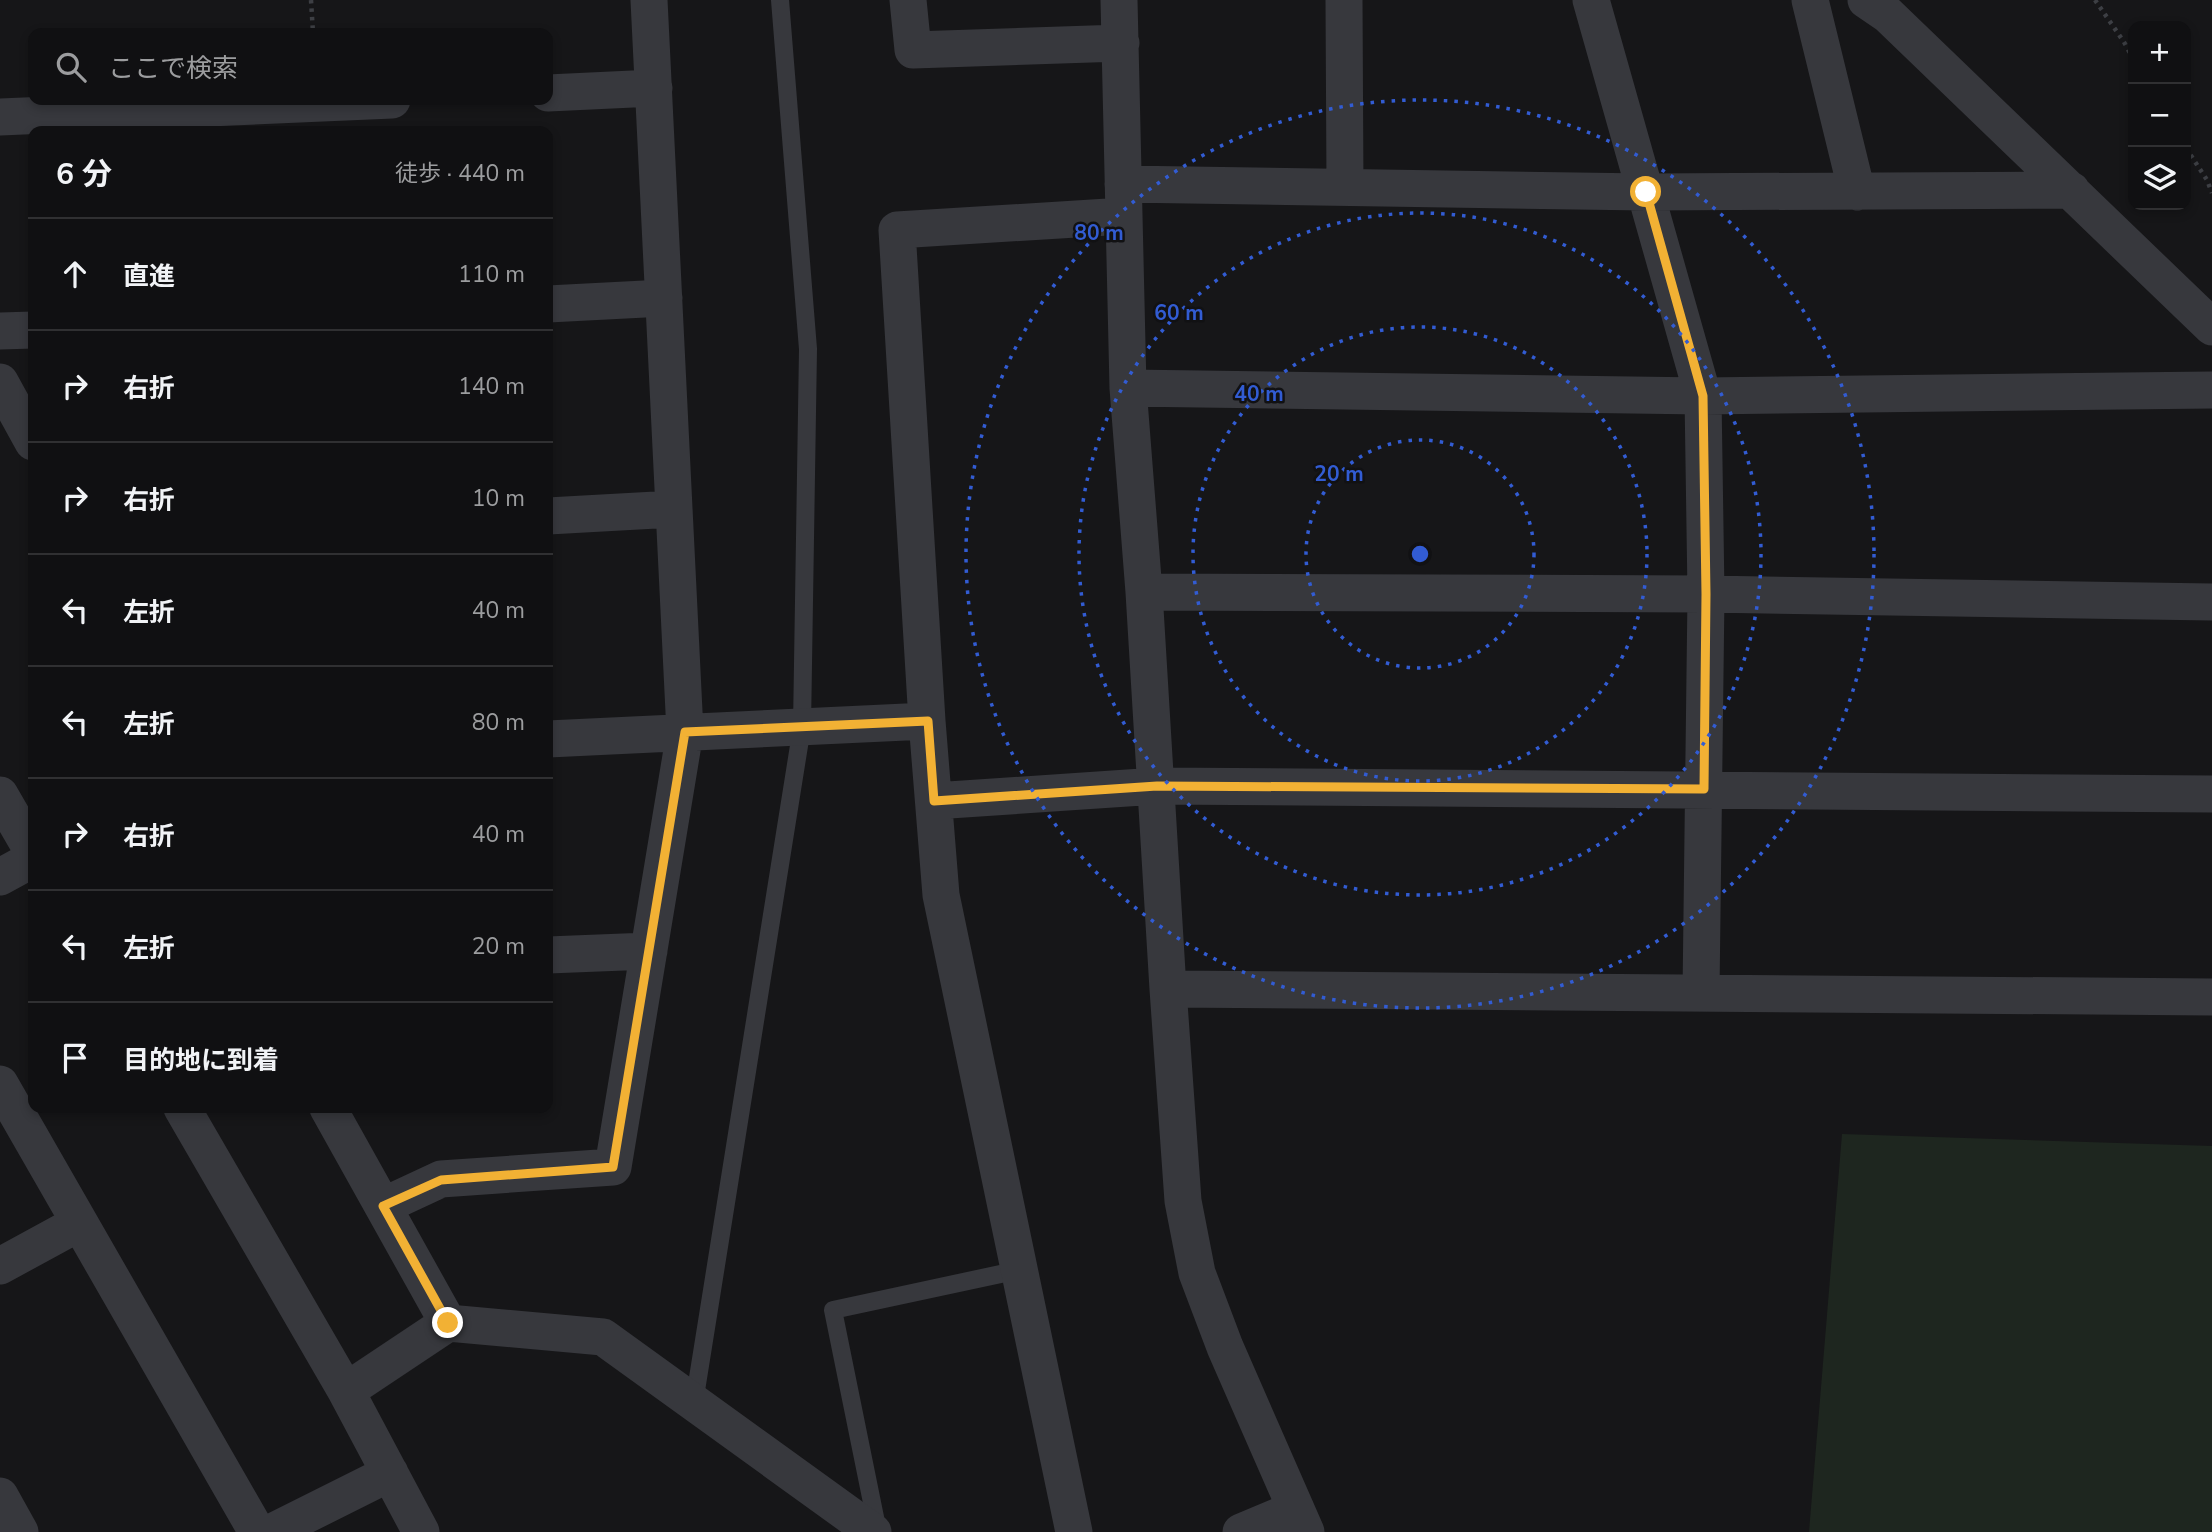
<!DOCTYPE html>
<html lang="ja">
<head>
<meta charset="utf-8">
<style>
	body { margin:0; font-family:"Nunito Sans","Noto Sans JP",sans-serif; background:#1e1e20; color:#f1f3f6 }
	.controls { position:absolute; right:21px; top:21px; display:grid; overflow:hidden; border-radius:14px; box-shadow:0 4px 10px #0003 }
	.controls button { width:63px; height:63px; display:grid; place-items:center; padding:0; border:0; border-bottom:2px solid #303032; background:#101012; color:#f1f3f6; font:35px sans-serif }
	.stop { position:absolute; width:21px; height:21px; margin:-16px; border:5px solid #f2b134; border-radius:50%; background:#fff }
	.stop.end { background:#f2b134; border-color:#fff; box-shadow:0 2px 7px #0008 }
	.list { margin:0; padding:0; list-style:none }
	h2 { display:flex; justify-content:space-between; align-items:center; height:91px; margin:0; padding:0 28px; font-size:30px }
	h2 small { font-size:23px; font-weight:400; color:#9c9d9f }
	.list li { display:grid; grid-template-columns:46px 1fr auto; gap:21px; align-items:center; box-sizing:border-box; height:112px; padding:0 28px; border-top:2px solid #303032 }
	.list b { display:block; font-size:26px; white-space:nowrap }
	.list em { font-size:23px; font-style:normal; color:#9c9d9f }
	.icon { flex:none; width:38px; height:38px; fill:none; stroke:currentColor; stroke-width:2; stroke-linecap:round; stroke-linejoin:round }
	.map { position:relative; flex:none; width:2212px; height:1532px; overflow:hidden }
	.search { position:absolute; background:#101012; box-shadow:0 4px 10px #0003; left:28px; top:28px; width:525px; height:77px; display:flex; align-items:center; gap:18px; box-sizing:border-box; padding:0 24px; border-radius:14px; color:#9c9d9f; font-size:26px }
	.panel { position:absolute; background:#101012; box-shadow:0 4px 10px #0003; left:28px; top:126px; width:525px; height:987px; border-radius:14px }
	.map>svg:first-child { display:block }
</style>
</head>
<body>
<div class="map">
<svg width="2212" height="1532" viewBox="0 0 2212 1532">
	<rect width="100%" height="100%" fill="#161618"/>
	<path fill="#1e261f" d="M1842 1134 2212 1146V1532H1809Z"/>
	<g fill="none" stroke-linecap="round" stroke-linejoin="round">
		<path stroke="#3d3f44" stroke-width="4.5" stroke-dasharray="3.5 5" stroke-linecap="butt" d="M311 0 313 33
			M2095 0 2124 42 2133 59
			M2186 148 2207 180 2212 193"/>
		<path stroke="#37383d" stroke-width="18" d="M694 1403 802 727 808 349 780 0
			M878 1532 833 1310 1019 1270"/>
		<path stroke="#37383d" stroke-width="37" d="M908 0 913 50 1121 43
			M1119 0 1128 388 1144 592 1168 989 1183 1201 1197 1273 1225 1347 1306 1532
			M1344 0 1345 187
			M1591 0 1703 396 1706 594 1701 993
			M1810 0 1857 192
			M1866 0 1888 15 2212 327
			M548 93 654 88
			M0 117 392 100
			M1123 184 1646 192 2071 190
			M548 304 664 298
			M0 331 33 330
			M0 382 33 442
			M1128 388 1703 396 2212 390
			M548 516 674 509
			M1144 592 1706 594 2212 602
			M548 739 927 721
			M0 795 33 852
			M934 801 1157 786 2212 794
			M0 877 33 859
			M548 955 649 951
			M1168 989 2212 997
			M0 1084 257 1532
			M182 1108 346 1391 448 1323 603 1337 873 1532
			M328 1108 448 1323
			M383 1206 441 1179 613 1167 685 732 649 0
			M0 1266 79 1223
			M346 1391 421 1532
			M0 1496 20 1532
			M272 1532 390 1473
			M1074 1532 941 895 927 721 897 230 1124 216
			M1241 1532 1296 1509"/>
	</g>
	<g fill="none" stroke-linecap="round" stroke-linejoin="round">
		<path stroke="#f2b134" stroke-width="9" d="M448 1323 383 1206 441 1180 613 1167 685 732 928 721 934 801 1157 786 1704 789 1706 594 1703 396 1646 192"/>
	</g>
	<g fill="none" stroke="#325cd3" stroke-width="3.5" stroke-dasharray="3.5 7">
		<circle cx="1420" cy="554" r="114"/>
		<circle cx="1420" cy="554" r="227"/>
		<circle cx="1420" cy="554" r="341"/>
		<circle cx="1420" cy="554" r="454"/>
	</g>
	<circle cx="1420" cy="554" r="10" fill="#325cd3" stroke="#111113" stroke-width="3.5"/>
	<g font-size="21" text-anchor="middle" font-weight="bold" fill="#325cd3" stroke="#111113" stroke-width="5" stroke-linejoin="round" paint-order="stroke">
		<text x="1099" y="240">80 m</text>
		<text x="1179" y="320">60 m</text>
		<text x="1259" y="401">40 m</text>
		<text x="1339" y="481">20 m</text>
	</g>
</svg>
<div class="controls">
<button>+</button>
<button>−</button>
<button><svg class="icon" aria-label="layers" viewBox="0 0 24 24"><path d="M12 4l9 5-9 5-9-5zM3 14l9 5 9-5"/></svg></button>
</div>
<div class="stop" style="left:1646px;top:192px"></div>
<div class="stop end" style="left:448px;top:1323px"></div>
<div class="search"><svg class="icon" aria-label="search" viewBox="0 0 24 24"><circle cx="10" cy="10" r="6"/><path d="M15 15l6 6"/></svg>ここで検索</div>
<section class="panel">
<h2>6 分<small>徒歩 · 440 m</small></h2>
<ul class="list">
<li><svg class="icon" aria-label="ahead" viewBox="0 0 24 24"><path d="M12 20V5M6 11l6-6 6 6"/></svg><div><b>直進</b></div><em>110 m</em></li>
<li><svg class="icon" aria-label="right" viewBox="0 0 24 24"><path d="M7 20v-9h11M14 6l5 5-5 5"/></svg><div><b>右折</b></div><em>140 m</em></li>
<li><svg class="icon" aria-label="right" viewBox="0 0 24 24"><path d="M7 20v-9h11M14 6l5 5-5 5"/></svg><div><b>右折</b></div><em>10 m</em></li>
<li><svg class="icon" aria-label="left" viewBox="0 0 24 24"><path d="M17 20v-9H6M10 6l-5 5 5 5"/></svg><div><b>左折</b></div><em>40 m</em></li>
<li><svg class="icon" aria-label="left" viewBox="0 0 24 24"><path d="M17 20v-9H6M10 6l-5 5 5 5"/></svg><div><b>左折</b></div><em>80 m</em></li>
<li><svg class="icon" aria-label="right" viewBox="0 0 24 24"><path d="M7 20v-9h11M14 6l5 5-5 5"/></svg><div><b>右折</b></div><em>40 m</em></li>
<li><svg class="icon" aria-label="left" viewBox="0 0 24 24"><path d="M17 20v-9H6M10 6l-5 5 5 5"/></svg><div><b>左折</b></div><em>20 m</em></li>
<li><svg class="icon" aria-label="arrive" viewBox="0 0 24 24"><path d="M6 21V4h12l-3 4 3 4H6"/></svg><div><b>目的地に到着</b></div></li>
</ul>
</section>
</div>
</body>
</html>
